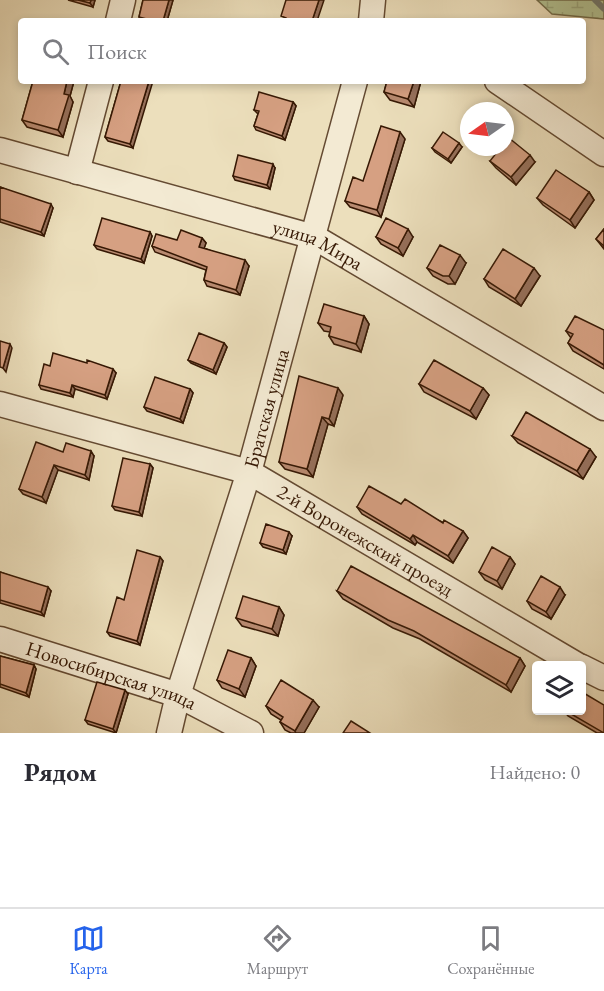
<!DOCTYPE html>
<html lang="ru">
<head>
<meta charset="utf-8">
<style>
	body { margin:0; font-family:"EB Garamond",serif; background:#f7f7f7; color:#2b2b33 }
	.controls { position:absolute; right:18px; bottom:18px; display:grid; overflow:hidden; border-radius:6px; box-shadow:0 3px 9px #0003 }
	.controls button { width:54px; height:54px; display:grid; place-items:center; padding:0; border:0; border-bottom:2px solid #e1e1e2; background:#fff; color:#2b2b33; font:30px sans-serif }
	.compass { position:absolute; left:460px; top:102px; width:54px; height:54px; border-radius:50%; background:#fff; box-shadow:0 3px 9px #0003; rotate:256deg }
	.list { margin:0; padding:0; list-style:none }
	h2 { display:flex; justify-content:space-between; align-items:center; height:78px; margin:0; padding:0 24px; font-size:26px }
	h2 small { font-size:20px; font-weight:400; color:#7c7c81 }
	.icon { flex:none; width:33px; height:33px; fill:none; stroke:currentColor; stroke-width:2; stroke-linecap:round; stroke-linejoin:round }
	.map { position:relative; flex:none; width:604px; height:733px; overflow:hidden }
	.search { position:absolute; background:#fff; box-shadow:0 3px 9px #0003; left:18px; right:18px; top:18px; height:66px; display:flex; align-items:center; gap:15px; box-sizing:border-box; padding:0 21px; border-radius:6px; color:#7c7c81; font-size:22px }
	.sheet { height:174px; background:#fff }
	nav { display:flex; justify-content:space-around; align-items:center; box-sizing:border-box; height:84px; border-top:2px solid #e1e1e2; background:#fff; font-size:16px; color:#7c7c81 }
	nav a { display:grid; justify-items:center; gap:3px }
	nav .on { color:#2563eb }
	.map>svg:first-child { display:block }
</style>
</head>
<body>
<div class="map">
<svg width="604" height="733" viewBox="0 0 604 733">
	<defs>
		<pattern id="wetland-marsh" width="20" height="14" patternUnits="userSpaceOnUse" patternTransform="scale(1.5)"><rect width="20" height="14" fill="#b3c394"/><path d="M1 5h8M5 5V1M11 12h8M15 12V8" fill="none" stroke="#9ba77e"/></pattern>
	</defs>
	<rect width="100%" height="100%" fill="#ecdfbc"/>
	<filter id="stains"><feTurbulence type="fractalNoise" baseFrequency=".00333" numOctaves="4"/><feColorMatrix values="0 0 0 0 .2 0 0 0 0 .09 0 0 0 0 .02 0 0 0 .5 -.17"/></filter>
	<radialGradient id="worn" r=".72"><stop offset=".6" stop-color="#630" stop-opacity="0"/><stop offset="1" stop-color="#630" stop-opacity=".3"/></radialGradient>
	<path fill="url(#wetland-marsh)" stroke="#746e4c" stroke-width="1.5" d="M537 0H604V19L552 14Z"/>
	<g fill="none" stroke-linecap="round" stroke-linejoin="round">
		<path stroke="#727a70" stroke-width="6" d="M595 0 604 9"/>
		<g stroke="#644a32" stroke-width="27">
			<g id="minor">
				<path d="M118 21 123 0"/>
				<path d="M371 21 373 0"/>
				<path d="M497 81 604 154"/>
				<path id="s1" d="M0 150 314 237 604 408"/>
				<path d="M77 172 101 81"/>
				<path id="s2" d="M0 404 249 472 579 666"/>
				<path id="s3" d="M0 639 178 695 251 733"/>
				<path d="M582 667 604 678"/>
				<path id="s4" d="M169 733 178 695 249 472 355 81"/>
			</g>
		</g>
		<use href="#minor" stroke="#f3ead3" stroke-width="24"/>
	</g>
	<path fill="#b88a70" stroke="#361804" stroke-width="1.5" d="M68 0H95L93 7Z
		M143 0H173L167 21H141L139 17Z
		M33 81H74L70 96 73 102 63 137 27 127 22 120Z
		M121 81 133 148 108 141 105 137Z
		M387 81H421L414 107 390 100 384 92Z
		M293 102 296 106 285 140 256 130 254 126 258 114 254 110Z
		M405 139 381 217 350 207 345 201 363 181Z
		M462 147 451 163 435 152 432 148Z
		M490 161 535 162 516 185 496 168Z
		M275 168 270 189 235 180 233 176Z
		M0 187 53 208 44 236 0 222Z
		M589 192 594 200 575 228 543 205 537 198Z
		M604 229V249L596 239Z
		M150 232 152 236 144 263 97 249 94 245Z
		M376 237H413L403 256 381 244Z
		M202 238 206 243 204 248 249 266 240 295 207 286 204 280 206 270 155 252 152 246 177 240Z
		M466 263 455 284H448L433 276 427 268Z
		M540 276 521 306 489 287 484 279Z
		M364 316 369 324 361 352 334 344 329 336 330 332 324 331 318 323Z
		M604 330V369L573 351 568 343 571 338 566 331Z
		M224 343 227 347 216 374 191 363 188 360Z
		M50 366 116 373 107 399 75 389 73 397 41 389 39 385Z
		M419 384 483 388 489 395 476 419 424 392Z
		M190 389 193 393 183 423 147 411 144 407Z
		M343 395 334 426 328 424 313 477 285 469 279 462Z
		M512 436 596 457 583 479 518 443Z
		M63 452 94 456 89 480 58 470 46 503 23 494 19 489Z
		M150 464 153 468 142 516 115 510 112 506Z
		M401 504 463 531 468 538 453 563 417 542 415 545 362 514 357 507Z
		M292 536 286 554 263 547 260 543Z
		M160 557 163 561 140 645 110 636 107 632 124 600Z
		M510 557 515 564 502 589 485 580 479 572Z
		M0 572 51 591 44 616 0 603Z
		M337 591 520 658 525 666 511 692 420 639 393 628 343 599Z
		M565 595 551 619 532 609 527 601Z
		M279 607 284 615 278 636 242 626 236 618Z
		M0 656 34 665 36 669 29 697 0 687Z
		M251 658 256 666 245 697 222 688 217 680Z
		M128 694 116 733 88 724 85 720Z
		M266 706 319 707 304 733H291L285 730 280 722 281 720 271 714Z
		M564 711H582L604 733H597L568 716Z"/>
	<path fill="#96705b" stroke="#361804" stroke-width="1.5" d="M91 0H95L93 7 90 3Z
		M169 0H173L167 21H163Z
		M319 0H324L317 21H312Z
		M67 81H74L70 96 73 102 63 137 58 130 64 94Z
		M149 81H153L133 148 130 144Z
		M414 81H421L414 107 408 99Z
		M293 102 296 106 285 140 282 136Z
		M400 132 405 139 381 217 377 210Z
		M459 143 462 147 451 163 448 159Z
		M530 155 535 162 516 185 511 177Z
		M273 164 275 168 270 189 267 185Z
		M589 192 594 200 575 228 570 220Z
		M51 204 53 208 44 236 41 232Z
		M408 229 413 237 403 256 398 248Z
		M150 232 152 236 144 263 141 259Z
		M202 238 206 243 203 252 199 247Z
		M460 255 466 263 455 284 449 276Z
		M245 260 249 266 240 295 236 290Z
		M534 268 540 276 521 306 515 299Z
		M364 316 369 324 361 352 356 344Z
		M224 343 227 347 216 374 213 370Z
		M10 344 12 348 6 372 3 368Z
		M113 369 116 373 107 399 105 395Z
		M72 385 75 389 73 397 70 393Z
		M338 388 343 395 334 426 329 419Z
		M483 388 489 395 476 419 470 411Z
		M190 389 193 393 183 423 180 419Z
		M322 417 328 424 313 477 307 469Z
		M590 449 596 457 583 479 577 471Z
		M91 451 94 456 89 480 85 475Z
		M150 464 153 468 142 516 139 512Z
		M54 465 58 470 46 503 42 497Z
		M463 531 468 538 453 563 448 556Z
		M289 532 292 536 286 554 283 550Z
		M413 535 417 542 415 545 410 539Z
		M160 557 163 561 140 645 137 641Z
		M510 557 515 564 502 589 497 581Z
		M48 587 51 591 44 616 41 612Z
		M560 587 565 595 551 619 546 612Z
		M279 607 284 615 278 636 272 629Z
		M251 658 256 666 245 697 239 689Z
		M520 658 525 666 511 692 506 685Z
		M34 665 36 669 29 697 26 693Z
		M125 690 128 694 116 733 113 729Z
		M313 700 319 707 304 733H296L295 731Z"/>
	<path fill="#d6a082" stroke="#361804" stroke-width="1.5" d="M78 0H91L90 3Z
		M143 0H169L163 21H154L139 17Z
		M286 0H319L312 21H285L286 18 281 16Z
		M33 81H67L64 94 69 95 58 130 22 120Z
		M121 81H149L130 144 105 137Z
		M387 81H414L408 99 384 92Z
		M259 92 293 102 282 136 254 126 259 111 254 110Z
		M381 126 400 132 377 210 345 201 353 177 363 181Z
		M443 132 459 143 448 159 432 148Z
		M509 138 530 155 511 177 490 161 501 147H505V142Z
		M238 155 273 164 267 185 233 176Z
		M556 170 589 192 570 220 537 198Z
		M0 187 51 204 41 232 0 219Z
		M102 218 150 232 141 259 94 245Z
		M386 218 408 229 398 248 376 237Z
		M604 229V246L596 239Z
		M181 230 202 238 199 247 245 260 236 290 204 280 207 267 152 246 156 234 177 240Z
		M440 245 460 255 449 276H443L427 268Z
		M503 249 534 268 515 299 484 279Z
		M324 304 364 316 356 344 329 336 331 327 318 323Z
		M575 316 604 330V365L568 343 573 334 566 331Z
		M199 333 224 343 213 370 188 360Z
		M0 341 10 344 3 368 0 367Z
		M53 353 87 363V360L113 369 105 395 72 385 70 393 39 385 44 364 50 366Z
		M434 360 483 388 470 411 419 384Z
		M299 376 338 388 329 419 322 417 307 469 279 462Z
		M155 377 190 389 180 419 144 407Z
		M526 412 590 449 577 471 512 436Z
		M36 442 63 452 66 443 91 451 85 475 54 465 42 497 19 489Z
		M123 458 150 464 139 512 112 506Z
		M369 486 401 504 405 499 443 523 444 520 463 531 448 556 413 535 410 539 357 507Z
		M266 524 289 532 283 550 260 543Z
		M492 547 510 557 497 581 479 572Z
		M137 550 160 557 137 641 107 632 117 597 124 600Z
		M351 566 520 658 506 685 414 631 388 620 337 591Z
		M0 572 48 587 41 612 0 600Z
		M541 576 560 587 546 612 527 601Z
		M243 596 279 607 272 629 236 618Z
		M228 650 251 658 239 689 217 680Z
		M0 656 34 665 26 693 0 684Z
		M281 680 313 700 295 731 280 722 283 717 266 706Z
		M97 682 125 690 113 729 85 720Z
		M582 692 604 705V733L566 711H582Z
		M351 721 370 733H343Z"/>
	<g text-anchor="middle" stroke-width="6" stroke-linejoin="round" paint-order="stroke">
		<g font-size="20" fill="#361804" stroke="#f3ead3">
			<text dy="7" stroke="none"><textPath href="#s1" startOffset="332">улица Мира</textPath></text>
			<text dy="7" stroke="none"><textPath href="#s4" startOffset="339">Братская улица</textPath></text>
			<text dy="7" stroke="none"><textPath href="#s2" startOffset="393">2-й Воронежский проезд</textPath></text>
			<text dy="7" stroke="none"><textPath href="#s3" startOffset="117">Новосибирская улица</textPath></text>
		</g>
	</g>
	<rect width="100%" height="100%" filter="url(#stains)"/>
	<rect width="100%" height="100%" fill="url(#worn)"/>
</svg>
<div class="controls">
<button><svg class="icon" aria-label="layers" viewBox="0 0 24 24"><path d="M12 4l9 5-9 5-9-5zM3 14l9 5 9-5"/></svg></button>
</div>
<svg class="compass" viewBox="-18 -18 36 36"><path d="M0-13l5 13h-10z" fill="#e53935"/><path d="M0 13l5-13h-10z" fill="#7c7c81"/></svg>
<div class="search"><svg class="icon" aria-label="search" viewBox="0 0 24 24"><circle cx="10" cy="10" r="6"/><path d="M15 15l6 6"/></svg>Поиск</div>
</div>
<section class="sheet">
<h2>Рядом<small>Найдено: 0</small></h2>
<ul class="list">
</ul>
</section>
<nav>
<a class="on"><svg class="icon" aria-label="map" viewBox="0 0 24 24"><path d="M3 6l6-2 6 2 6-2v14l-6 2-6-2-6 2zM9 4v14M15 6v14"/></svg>Карта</a>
<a><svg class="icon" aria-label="directions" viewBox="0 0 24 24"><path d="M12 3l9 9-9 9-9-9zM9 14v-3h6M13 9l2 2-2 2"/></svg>Маршрут</a>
<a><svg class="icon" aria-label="saved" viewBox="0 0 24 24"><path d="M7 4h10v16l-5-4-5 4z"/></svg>Сохранённые</a>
</nav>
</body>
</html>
